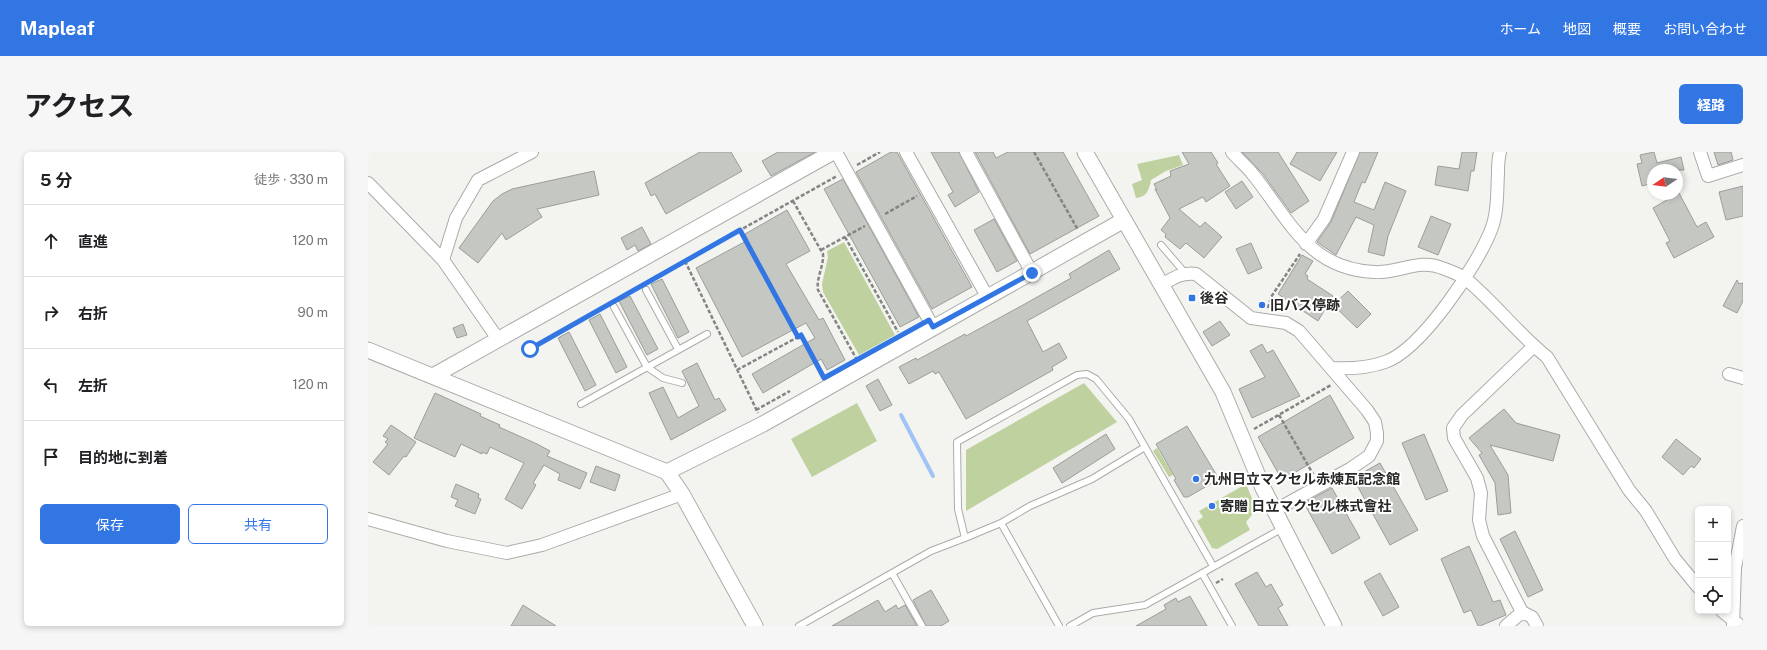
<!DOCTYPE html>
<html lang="ja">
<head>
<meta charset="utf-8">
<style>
	body { margin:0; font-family:"Public Sans","Noto Sans JP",sans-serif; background:#f6f6f6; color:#202124 }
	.controls { position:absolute; right:12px; bottom:12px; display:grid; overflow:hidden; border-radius:6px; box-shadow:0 2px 6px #0003 }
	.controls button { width:36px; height:36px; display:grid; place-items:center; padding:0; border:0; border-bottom:1px solid #e0e0e0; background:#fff; color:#202124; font:20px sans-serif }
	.compass { position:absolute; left:1279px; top:12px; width:36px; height:36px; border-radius:50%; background:#fff; box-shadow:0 2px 6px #0003; rotate:257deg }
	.stop { position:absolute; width:12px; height:12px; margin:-9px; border:3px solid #3276e4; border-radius:50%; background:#fff }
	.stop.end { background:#3276e4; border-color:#fff; box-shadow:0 1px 4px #0008 }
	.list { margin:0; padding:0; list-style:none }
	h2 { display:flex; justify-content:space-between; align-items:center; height:52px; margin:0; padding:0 16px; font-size:17px }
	h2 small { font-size:13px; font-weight:400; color:#757577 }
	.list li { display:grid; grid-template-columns:26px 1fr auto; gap:12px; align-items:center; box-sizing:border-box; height:72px; padding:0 16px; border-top:1px solid #e0e0e0 }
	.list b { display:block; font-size:15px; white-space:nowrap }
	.list em { font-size:13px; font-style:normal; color:#757577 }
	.actions { display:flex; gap:8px; padding:12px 16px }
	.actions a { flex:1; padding:9px 0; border:1px solid #3276e4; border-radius:6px; text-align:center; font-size:14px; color:#3276e4 }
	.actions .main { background:#3276e4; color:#fff }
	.icon { flex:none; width:22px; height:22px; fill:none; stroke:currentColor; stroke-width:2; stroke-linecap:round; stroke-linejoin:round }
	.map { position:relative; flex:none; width:1375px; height:474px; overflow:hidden; border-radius:6px }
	header { display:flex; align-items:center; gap:24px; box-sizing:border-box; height:56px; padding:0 20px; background:#3276e4; color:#fff }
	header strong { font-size:19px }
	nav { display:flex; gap:22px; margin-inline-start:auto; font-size:14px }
	.intro { display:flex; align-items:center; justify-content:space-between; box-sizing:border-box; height:96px; padding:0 24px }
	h1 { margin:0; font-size:28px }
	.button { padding:10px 18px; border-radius:6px; background:#3276e4; color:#fff; font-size:14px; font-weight:700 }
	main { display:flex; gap:24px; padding:0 24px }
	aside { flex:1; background:#fff; border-radius:6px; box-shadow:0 2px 6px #0003 }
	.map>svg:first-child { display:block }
</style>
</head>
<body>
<header>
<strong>Mapleaf</strong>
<nav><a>ホーム</a><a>地図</a><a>概要</a><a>お問い合わせ</a></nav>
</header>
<div class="intro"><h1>アクセス</h1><a class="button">経路</a></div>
<main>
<aside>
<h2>5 分<small>徒歩 · 330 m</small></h2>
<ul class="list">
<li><svg class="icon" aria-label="ahead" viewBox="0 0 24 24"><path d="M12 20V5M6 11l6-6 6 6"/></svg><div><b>直進</b></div><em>120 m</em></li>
<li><svg class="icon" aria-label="right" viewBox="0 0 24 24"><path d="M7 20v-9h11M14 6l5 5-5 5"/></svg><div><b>右折</b></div><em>90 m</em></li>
<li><svg class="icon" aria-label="left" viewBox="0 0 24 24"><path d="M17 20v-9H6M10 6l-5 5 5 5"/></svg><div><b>左折</b></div><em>120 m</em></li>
<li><svg class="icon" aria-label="arrive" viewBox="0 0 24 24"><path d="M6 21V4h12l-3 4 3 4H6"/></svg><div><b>目的地に到着</b></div></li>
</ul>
<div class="actions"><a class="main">保存</a><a>共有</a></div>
</aside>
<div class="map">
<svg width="1375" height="474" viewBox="0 0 1375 474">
	<rect width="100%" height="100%" fill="#f3f4f0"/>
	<path fill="#bfd19e" d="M811 3 815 13 798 19 783 28C781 38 779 45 768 46L764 32 774 28 769 12Z
		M476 90 527 183 491 203 455 140 454 132 460 105 459 99Z
		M716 231 749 270 598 359V298Z
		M489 251 509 289 444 325 423 287Z
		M789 296 805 323 801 325 785 299Z
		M878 332 888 356 883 359 884 363 878 370 882 378 849 397 844 396 829 369 835 365 831 359Z"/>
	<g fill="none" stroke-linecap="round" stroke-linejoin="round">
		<path stroke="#a2c3f6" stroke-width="4" d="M533 263 565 324"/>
	</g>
	<path fill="#c5c7c2" stroke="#9b9d99" d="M332 0H363L374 19 298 62 287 42 283 44 277 31Z
		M410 0H447L403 24 394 9Z
		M523 0H529L604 135 564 157 488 20Z
		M563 0H591L611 40 587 55 580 43 585 40Z
		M607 0H625L628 6 640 0H695L731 64 662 102Z
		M814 0H843L850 11 848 12 862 34 838 50 835 45 811 57 832 75 837 70 854 85 836 106 818 91 812 97 797 85 798 82 793 78 802 66 787 37 789 38 786 32 803 24 802 19 821 12Z
		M874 0H910L941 49 923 61 895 22Z
		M929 0H969L952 29 922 12Z
		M992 0H1010L997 31 994 30 986 50 1006 58 1017 30 1038 39 1020 84 1016 104 1000 100 1006 73 988 65 968 103 949 90 963 70Z
		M1094 0H1109L1106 19H1103L1100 39 1067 33 1070 14 1091 17Z
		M1286 0 1289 11 1313 5 1316 18H1285V31L1274 34 1269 12 1274 11 1272 3Z
		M1346 0H1363L1365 8 1350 13Z
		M226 19 231 43 169 57 174 65 138 88 134 81 110 111 91 96 125 49 134 42 144 37Z
		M475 27 551 165 532 175 456 37Z
		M874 29 885 45 868 57 857 40Z
		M1375 34V64L1358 68 1351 40Z
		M1311 41 1329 75 1338 70 1346 85 1306 106 1298 91 1302 89 1285 56Z
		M419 58 442 99 418 112 451 168 455 166 477 208 459 218 453 207 395 241 384 222 447 186 438 171 374 205 328 116 380 88 377 82Z
		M1063 64 1083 72 1070 103 1050 95Z
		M626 67 649 109 629 120 606 78Z
		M274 75 283 92 270 99 267 93 259 98 253 86Z
		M883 91 894 116 880 122 868 97Z
		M741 98 752 117 659 169 675 200 691 191 699 206 684 215 685 218 598 267 571 220 567 222 565 219 541 232 531 215 548 206 549 208 597 182 598 184 655 153 703 126 701 122Z
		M934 103 945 109 937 122 940 124 939 127 965 144 950 169 910 142Z
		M294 127 321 180 310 186 283 132Z
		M1369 128 1371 132 1375 131V149L1369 161 1355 154Z
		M980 139 1003 162 989 176 965 153Z
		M262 144 290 197 279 203 251 149Z
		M232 162 259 215 248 221 221 168Z
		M852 169 862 183 844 194 835 180Z
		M95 172 99 183 89 186 85 176Z
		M201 180 228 233 217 239 190 186Z
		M894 192 899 201 905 198 932 244 884 266 871 237 897 225 882 199Z
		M329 211 347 248 351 246 358 258 303 288 281 241 295 235 310 266 331 254 314 219Z
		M510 227 524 253 512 259 498 234Z
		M67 241 113 262 112 264 132 273 131 275 169 292 182 299 179 304 219 321 212 337 190 328 192 322 176 313 165 331 168 333 154 357 137 347 156 311 122 295 119 302 114 300V302L93 292 87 305 46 286Z
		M962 243 986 286 914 328 890 285Z
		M1136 257 1148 271 1192 283 1185 309 1122 293 1140 323 1143 361 1130 363 1127 331 1111 303 1114 301 1101 286Z
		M23 273 48 290 38 305 36 304 21 323 5 310 20 292 17 290 20 287 15 284Z
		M819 274 851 327 820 345H816L806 328 808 327 788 292Z
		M738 282 747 297 694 331 685 316Z
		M1056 282 1080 339 1058 348 1034 291Z
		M1308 287 1333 307 1326 316 1323 314 1315 323 1294 305Z
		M1012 311 1050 378 1022 393 985 326Z
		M228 314 252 323 247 339 222 330Z
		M88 332 111 342 110 346 113 347 107 362 87 354 90 348 83 345Z
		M964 336 992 386 964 402 936 351Z
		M1147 379 1175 438 1160 445 1132 387Z
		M1101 394 1125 450 1132 448 1138 463 1112 474H1110L1103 458 1096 461 1073 407Z
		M889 420 898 435 903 432 915 453 910 456 920 474H891L867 432Z
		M1012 421 1031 455 1015 464 996 430Z
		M563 438 581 469 573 474H558L545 448Z
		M822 444 839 474H768L798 457 796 453 808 446 810 450Z
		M510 448 517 460 528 453 530 457 537 453 549 474H464Z
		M155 453 188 474H143Z"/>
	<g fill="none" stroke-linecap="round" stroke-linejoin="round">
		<g stroke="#abaca8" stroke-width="8">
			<path id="service" d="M793 93 817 121
				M278 138 310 197
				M246 155 279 215 295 226 314 231
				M213 252 339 182
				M633 371 691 474
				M597 386 590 357 589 290 709 223 719 222 728 227 761 267 845 414
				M524 421 563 399 597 386 633 371 662 354 724 327 777 295
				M834 421 864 474
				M431 474 524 421 554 474
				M702 474 725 461 777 453 915 376"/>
		</g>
		<g stroke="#abaca8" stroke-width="14">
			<path id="minor" d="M468 0 565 175
				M538 0 620 146
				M598 0 664 121
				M864 0C870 7 877 13 883 20 920 65 939 117 1006 120 1029 122 1052 106 1074 116 1082 119 1092 122 1099 128 1127 151 1150 182 1179 205L1261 338 1278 359 1307 407 1330 435
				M1332 0 1340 24 1375 13
				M0 31 75 108 130 187
				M938 92 956 67 985 0
				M75 108 88 66 110 28 164 0
				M794 133C805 126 814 120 828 122L883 166 918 171 931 179 999 258 1007 270 1009 281V289L1001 304 982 317 906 359
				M1166 194 1094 263 1085 276 1086 286 1109 326 1113 341 1111 368 1115 384 1154 460 1164 465 1169 474
				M963 216C980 217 1000 216 1017 210 1053 198 1109 114 1123 78 1130 61 1129 39 1130 21 1130 14 1130 7 1132 0
				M1361 222 1375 226
				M0 367 79 389 139 401 174 393 314 342
				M1354 459 1370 472
				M1138 474 1154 460
				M1365 474 1367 416 1375 374"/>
		</g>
		<g stroke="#abaca8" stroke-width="17">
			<path id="tertiary" d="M717 0 855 240 895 336 966 474
				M0 198 299 320 314 342 387 474
				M65 224 465 0
				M299 320 395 272 756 68"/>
		</g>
		<path stroke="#848582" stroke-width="2.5" stroke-dasharray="4 2" stroke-linecap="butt" d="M666 0 710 78
			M489 13 512 0
			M425 49 455 102C456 114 448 126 450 138L488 206
			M517 62 549 44
			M477 85 530 180
			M453 98 497 74
			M317 109 390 261
			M281 129 469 24
			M250 147 270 136
			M900 156 903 145 932 102
			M430 185 433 183 455 223
			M162 197 237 154
			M369 218 430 185 372 78
			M388 258 422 239
			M911 263 945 322
			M886 277 963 233
			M848 431 855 427"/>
		<use href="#service" stroke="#fff" stroke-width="6"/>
		<use href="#minor" stroke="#fff" stroke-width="12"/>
		<use href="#tertiary" stroke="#fff" stroke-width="15"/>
	</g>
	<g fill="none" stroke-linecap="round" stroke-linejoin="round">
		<path stroke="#3276e4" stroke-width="5" d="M162 197 372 78 430 185 433 183 456 226 561 168 565 175 664 121"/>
	</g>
	<g fill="#3276e4" stroke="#fff" stroke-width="1.5">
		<rect x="820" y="142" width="8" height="8" rx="2"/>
		<circle cx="894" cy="153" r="4"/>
		<circle cx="828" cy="327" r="4"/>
		<circle cx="844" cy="354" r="4"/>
	</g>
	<g text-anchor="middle" stroke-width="4" stroke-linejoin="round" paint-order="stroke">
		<g font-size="14" font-weight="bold" fill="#272826" stroke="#fff" text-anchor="start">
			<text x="832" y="151">後谷</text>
			<text x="902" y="158">旧バス停跡</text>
			<text x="836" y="332">九州日立マクセル赤煉瓦記念館</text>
			<text x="852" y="359">寄贈 日立マクセル株式會社</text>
		</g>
	</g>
</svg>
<div class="controls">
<button>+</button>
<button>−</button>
<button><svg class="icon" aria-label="locate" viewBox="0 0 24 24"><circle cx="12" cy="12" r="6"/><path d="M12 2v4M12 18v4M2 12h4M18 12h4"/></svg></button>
</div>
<svg class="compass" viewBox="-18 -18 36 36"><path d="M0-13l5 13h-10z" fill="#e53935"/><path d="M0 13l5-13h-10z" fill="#757577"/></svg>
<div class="stop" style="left:162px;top:197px"></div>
<div class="stop end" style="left:664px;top:121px"></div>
</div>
</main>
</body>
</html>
